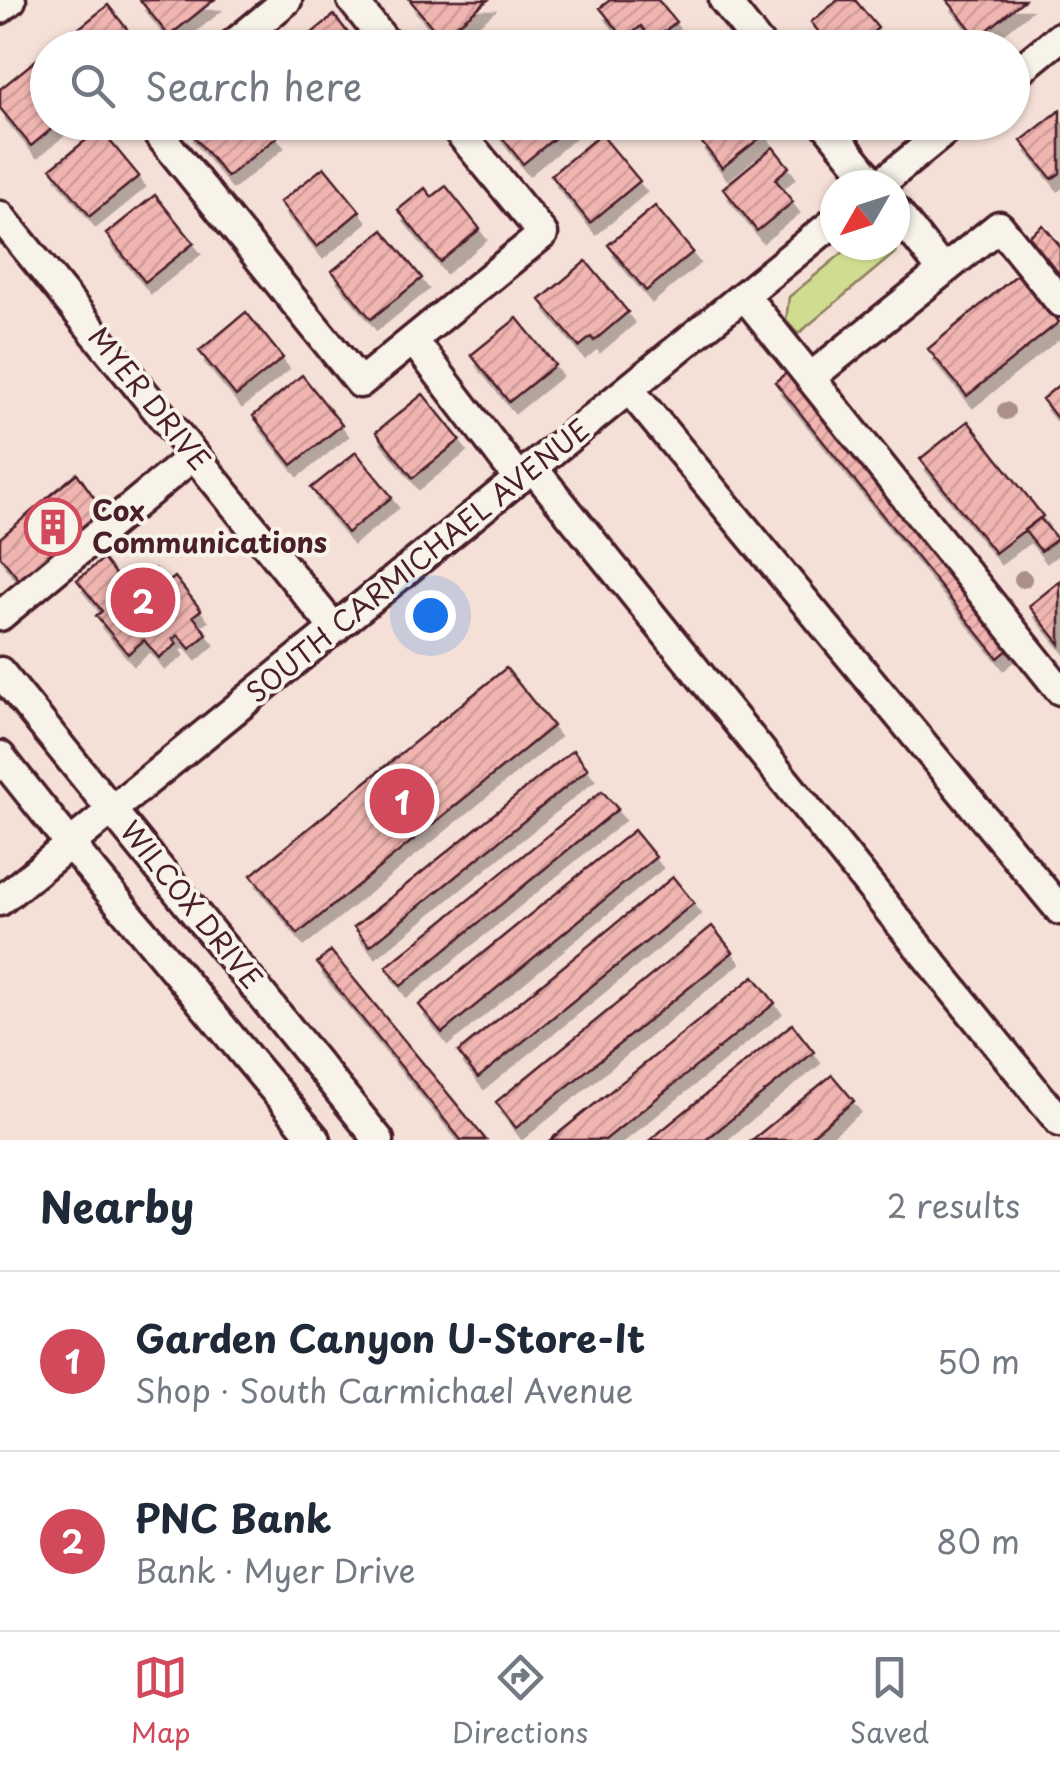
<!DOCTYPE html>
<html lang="en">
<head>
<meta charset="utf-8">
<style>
	body { margin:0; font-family:"Playpen Sans",sans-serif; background:#f6f6f7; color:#1f2937 }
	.compass { position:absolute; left:820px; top:170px; width:90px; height:90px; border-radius:50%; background:#fff; box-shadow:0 2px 8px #0004; rotate:231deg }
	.you { position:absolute; left:430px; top:615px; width:35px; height:35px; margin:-25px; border:8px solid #fff; border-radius:50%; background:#1a73e8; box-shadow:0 0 0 15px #1a73e833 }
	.badge { display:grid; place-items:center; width:65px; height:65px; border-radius:50%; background:#d1495b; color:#fff; font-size:32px; font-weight:700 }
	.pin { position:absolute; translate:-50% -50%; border:5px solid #fff; box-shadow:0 2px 10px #0006 }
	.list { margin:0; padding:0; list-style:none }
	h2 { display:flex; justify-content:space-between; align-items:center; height:130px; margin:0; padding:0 40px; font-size:42px }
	h2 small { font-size:32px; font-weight:400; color:#747a83 }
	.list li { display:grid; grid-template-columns:65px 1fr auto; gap:30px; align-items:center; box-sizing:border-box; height:180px; padding:0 40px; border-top:2px solid #e0e1e3 }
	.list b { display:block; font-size:38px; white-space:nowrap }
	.list p { margin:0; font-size:32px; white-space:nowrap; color:#747a83 }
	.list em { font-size:32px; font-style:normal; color:#747a83 }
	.icon { flex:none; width:55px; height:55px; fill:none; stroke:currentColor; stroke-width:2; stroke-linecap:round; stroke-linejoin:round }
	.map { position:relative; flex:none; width:1060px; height:1140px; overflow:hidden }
	.search { position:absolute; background:#fff; box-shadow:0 2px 8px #0004; left:30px; right:30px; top:30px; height:110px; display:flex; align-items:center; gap:25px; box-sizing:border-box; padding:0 35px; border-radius:55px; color:#747a83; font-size:38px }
	.sheet { height:490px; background:#fff }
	nav { display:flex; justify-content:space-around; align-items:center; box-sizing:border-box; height:140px; border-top:2px solid #e0e1e3; background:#fff; font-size:28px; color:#747a83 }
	nav a { display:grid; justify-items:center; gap:5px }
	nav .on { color:#d1495b }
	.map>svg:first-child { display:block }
</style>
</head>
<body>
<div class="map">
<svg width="1060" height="1140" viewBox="0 0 1060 1140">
	<defs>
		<pattern id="building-hatch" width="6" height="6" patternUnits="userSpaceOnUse" patternTransform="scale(2.5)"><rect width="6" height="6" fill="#f0b5b0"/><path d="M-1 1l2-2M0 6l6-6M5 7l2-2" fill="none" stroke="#cf9b98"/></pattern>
		<filter id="shadow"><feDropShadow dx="6" dy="11" stdDeviation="0" flood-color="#0004"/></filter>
	</defs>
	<rect width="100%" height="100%" fill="#f5e0d7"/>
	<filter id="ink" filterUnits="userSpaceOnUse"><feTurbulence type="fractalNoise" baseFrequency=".01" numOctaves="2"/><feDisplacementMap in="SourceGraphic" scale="20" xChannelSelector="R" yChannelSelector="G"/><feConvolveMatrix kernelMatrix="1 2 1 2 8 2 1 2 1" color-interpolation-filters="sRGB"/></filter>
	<g filter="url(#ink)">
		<path fill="#d0dd90" stroke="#8d7e5e" stroke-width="2.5" d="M852 245H890L896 252 798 334 786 320 789 297Z"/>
		<path fill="url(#building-hatch)" stroke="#4a1f2b" stroke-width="2.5" filter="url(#shadow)" d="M140 0H214L169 36Z
			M410 0H488L441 38Z
			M610 0H658L676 22 653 41 641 26 625 39 600 8Z
			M838 0H855L878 28 854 48H831L811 22Z
			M947 0H1024L978 38Z
			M108 5 142 48H68L63 41Z
			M334 15 360 48H294Z
			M41 56 48 64V122H60L31 146 0 108V89Z
			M1060 110V173L1052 179 1021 141Z
			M195 122H265L277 137 227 177 188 129Z
			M490 122H573V123L523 164Z
			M757 122 765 134 722 168 699 139 720 122Z
			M100 129 139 176 90 216 51 168Z
			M601 134 640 181 590 223 551 175Z
			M773 147 789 167 775 179 793 202 757 231 723 188Z
			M324 167 360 211 317 247 280 202Z
			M446 186 480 229 440 262 398 210 425 188 432 197Z
			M155 195 194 243 145 282 106 234Z
			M655 206 693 252 646 291 608 245Z
			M1043 225 1060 246V275L1029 236Z
			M383 230 422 278 371 319 332 271Z
			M586 261 628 312 594 341 591 337 579 347 540 300Z
			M1019 273 1059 322 967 396 928 349Z
			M246 312 283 358 236 396 199 351Z
			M517 318 555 365 509 402 471 355Z
			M791 369 1014 645 998 658 775 382Z
			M302 375 342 425 292 465 253 416Z
			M1060 384V422L1042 399Z
			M423 394 460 440 413 478 376 432Z
			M968 421 1043 516 995 553 920 459Z
			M356 452 392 497 347 533 311 488Z
			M77 473 107 516 24 586 0 556V538Z
			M1040 518 1057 539 1041 551 1024 530Z
			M103 559 128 590 154 569 166 584 175 577 201 610 193 616 207 634 190 649 178 635 173 639 177 644 159 658 144 640 128 654 96 616 102 611 77 580Z
			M1060 581V644L1029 606Z
			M506 668 553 726 298 934 251 875Z
			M573 750 588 769 370 946 354 927Z
			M602 791 618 809 401 986 386 967Z
			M634 830 656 857 442 1033 419 1005Z
			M673 877 694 903 478 1078 458 1052Z
			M712 926 733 952 516 1128 496 1102Z
			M331 951 486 1140H461L317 963Z
			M754 976 775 1003 605 1140H550Z
			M792 1024 814 1052 706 1140H650Z
			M832 1075 854 1101 806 1140H752Z"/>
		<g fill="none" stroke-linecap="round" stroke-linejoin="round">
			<g stroke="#4a1f2b" stroke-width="35">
				<path id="minor" d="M352 0 390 48
					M724 0 762 48
					M0 9 11 0
					M229 48 287 0
					M1012 76 1060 37
					M149 122 360 383 543 234 451 122
					M824 122 875 185
					M879 185 956 122
					M895 210 943 271 999 226 1060 302
					M0 216 335 629
					M744 295 1060 690
					M413 340 519 479
					M810 378 943 271
					M629 389 1060 910
					M532 467 1060 1122
					M0 616 194 455
					M0 672 379 1140
					M0 756 70 844 316 1140
					M0 901 835 221"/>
			</g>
			<use href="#minor" stroke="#f7f3e8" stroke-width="28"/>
		</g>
		<g fill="#aa9086">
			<circle cx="1006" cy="411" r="9"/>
			<circle cx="1023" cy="579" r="9"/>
		</g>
	</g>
	<defs>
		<g id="building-ring" transform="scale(2.875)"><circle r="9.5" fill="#f7f3e8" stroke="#d1495b" stroke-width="1.5"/><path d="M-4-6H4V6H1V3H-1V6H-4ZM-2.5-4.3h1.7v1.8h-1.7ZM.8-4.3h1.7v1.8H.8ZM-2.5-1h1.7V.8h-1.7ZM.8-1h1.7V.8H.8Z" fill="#d1495b"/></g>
	</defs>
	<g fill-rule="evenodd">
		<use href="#building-ring" x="53" y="527"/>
	</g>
	<g text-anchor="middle" stroke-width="8" stroke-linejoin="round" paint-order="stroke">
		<g font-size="28" fill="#4a1f2b" stroke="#f7f3e8">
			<text transform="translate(149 399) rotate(51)" y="10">MYER DRIVE</text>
			<text transform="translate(418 561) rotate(-39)" y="10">SOUTH CARMICHAEL AVENUE</text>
			<text transform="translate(191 905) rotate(51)" y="10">WILCOX DRIVE</text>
		</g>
		<g font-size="28" font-weight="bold" fill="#4a1f2b" stroke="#f7f3e8" text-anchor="start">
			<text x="92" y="521">Cox<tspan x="92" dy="32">Communications</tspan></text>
		</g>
	</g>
</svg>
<svg class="compass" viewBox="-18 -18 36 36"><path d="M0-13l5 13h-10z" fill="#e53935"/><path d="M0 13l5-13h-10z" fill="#747a83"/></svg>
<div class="you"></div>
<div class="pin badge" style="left:402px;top:801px">1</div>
<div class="pin badge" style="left:143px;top:600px">2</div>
<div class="search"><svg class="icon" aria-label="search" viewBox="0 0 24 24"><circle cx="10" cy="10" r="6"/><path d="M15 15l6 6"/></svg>Search here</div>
</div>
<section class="sheet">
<h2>Nearby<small>2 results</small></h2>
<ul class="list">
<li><span class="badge">1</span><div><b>Garden Canyon U-Store-It</b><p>Shop · South Carmichael Avenue</p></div><em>50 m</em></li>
<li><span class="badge">2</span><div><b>PNC Bank</b><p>Bank · Myer Drive</p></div><em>80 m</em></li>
</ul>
</section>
<nav>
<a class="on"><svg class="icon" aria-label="map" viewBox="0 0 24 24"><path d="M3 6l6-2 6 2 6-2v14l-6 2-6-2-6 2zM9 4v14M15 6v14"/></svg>Map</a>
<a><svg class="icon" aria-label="directions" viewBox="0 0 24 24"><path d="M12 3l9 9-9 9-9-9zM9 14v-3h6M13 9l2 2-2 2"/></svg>Directions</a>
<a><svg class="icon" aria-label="saved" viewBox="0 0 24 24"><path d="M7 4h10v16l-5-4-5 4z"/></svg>Saved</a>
</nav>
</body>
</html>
